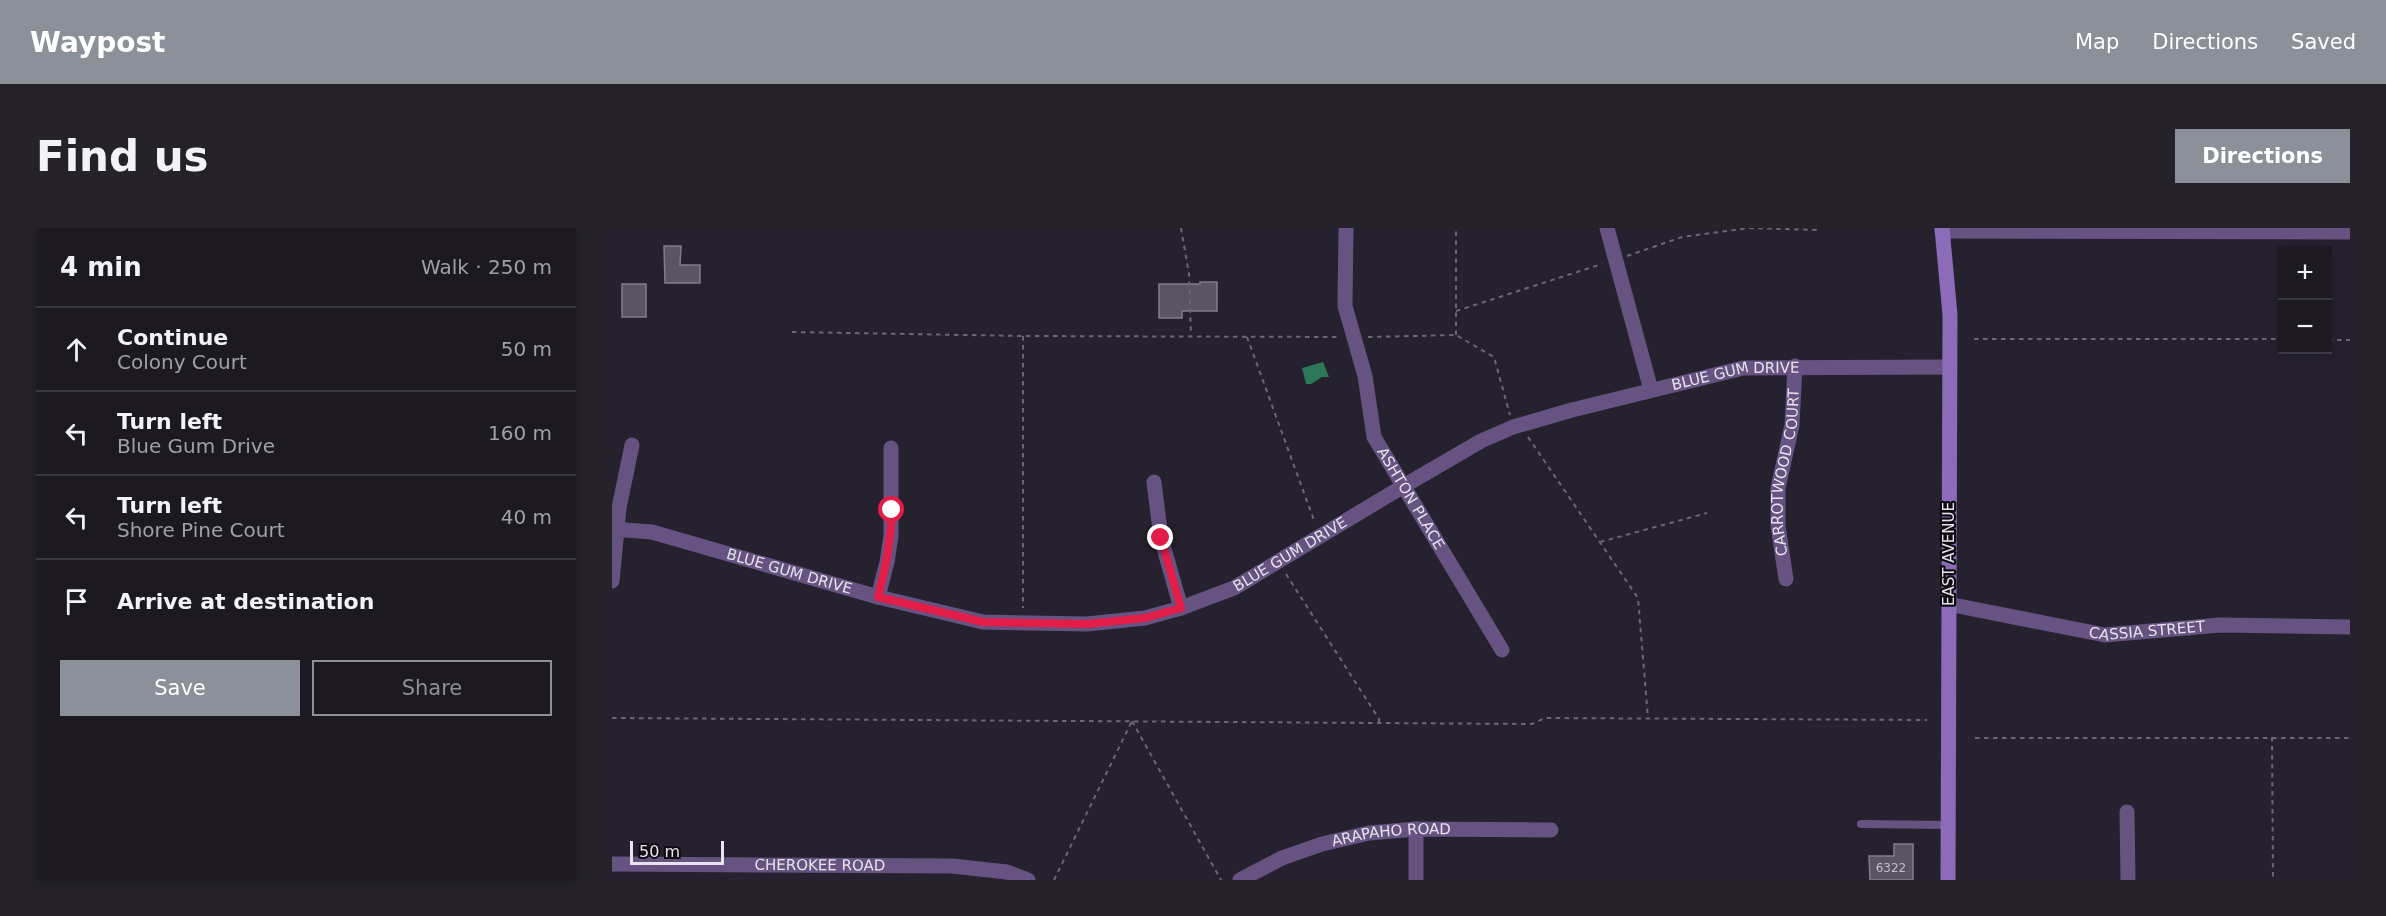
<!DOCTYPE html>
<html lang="en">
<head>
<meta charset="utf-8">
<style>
	body { margin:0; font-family:"DejaVu Sans",sans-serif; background:#25222a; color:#f1f3f6 }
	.controls { position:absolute; right:18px; top:18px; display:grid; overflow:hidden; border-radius:0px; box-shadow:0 3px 9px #0003 }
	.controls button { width:54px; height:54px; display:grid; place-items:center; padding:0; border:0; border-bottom:2px solid #3a3840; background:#1c1922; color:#f1f3f6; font:30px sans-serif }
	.scale { position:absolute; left:18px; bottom:15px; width:94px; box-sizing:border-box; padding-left:6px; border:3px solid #e7e4ed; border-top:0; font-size:16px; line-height:21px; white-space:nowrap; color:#e7e4ed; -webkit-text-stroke:4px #0e0c11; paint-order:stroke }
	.stop { position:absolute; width:18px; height:18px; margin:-14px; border:4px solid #e11d48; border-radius:50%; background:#fff }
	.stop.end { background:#e11d48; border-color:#fff; box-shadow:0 2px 6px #0008 }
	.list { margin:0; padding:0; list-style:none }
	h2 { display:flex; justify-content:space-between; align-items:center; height:78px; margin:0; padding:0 24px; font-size:26px }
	h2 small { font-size:20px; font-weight:400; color:#a0a0a5 }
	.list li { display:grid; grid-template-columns:39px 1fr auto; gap:18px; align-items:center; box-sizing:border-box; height:84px; padding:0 24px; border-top:2px solid #3a3840 }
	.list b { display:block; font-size:22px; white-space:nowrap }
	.list p { margin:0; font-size:20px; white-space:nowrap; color:#a0a0a5 }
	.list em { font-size:20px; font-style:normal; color:#a0a0a5 }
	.actions { display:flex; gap:12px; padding:18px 24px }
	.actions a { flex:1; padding:14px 0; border:2px solid #8c9099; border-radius:0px; text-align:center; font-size:21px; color:#8c9099 }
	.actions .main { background:#8c9099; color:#fff }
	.icon { flex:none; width:33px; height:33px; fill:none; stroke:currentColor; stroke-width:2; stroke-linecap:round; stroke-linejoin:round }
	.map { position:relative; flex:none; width:1738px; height:652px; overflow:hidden; border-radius:0px }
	header { display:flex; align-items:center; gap:36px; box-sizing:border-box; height:84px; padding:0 30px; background:#8c9099; color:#fff }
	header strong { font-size:28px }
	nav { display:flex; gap:33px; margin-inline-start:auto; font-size:21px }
	.intro { display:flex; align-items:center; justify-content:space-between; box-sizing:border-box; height:144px; padding:0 36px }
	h1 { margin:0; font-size:42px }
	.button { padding:15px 27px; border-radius:0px; background:#8c9099; color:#fff; font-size:21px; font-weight:700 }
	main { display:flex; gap:36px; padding:0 36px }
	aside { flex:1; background:#1c1922; border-radius:0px; box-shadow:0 3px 9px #0003 }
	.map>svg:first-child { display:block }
</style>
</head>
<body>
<header>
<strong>Waypost</strong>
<nav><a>Map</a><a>Directions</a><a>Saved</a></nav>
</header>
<div class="intro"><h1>Find us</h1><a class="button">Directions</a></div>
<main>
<aside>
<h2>4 min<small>Walk · 250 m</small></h2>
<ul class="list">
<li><svg class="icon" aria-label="ahead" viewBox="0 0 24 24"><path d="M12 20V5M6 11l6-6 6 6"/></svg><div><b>Continue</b><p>Colony Court</p></div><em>50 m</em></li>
<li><svg class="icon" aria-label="left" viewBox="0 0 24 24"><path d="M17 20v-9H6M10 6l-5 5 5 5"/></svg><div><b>Turn left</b><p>Blue Gum Drive</p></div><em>160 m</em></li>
<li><svg class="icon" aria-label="left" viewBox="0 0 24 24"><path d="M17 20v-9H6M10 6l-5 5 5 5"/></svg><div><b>Turn left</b><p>Shore Pine Court</p></div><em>40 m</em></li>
<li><svg class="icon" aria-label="arrive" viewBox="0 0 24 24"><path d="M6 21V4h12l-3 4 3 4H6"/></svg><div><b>Arrive at destination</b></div></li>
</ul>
<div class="actions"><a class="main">Save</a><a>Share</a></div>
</aside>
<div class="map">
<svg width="1738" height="652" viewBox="0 0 1738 652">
	<rect width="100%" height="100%" fill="#26212e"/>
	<path fill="#2c7859" d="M711 134 717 149H710L699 156H694L690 140Z"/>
	<path fill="#5a5463" stroke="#827c8c" stroke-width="1.5" d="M52 18H69L68 37H88V55H53Z
		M588 54H605V83H570V90H547V56H588Z
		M10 56H34V89H10Z
		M1282 616H1301V652H1258L1257 628H1282Z"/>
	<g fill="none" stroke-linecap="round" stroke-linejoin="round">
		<path stroke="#6b6773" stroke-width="2" stroke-dasharray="4.5 4.5" stroke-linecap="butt" d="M569 0 577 46 579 109
			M1015 28 1070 9 1137 0 1205 2
			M844 83 990 36
			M180 104 411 108 729 109
			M844 107V0
			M411 108V380
			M635 109 703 295
			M756 109 844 107 882 129 898 187
			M1362 111H1670
			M1716 112H1738
			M916 209 1026 370 1036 490
			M988 314 1095 285
			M674 346 767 491V495
			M0 490 920 496 933 490 1315 492
			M520 493 609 652
			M1660 509 1661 652
			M1363 510H1738
			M442 652 520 493"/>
		<path stroke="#665382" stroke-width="8" d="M1249 596 1336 597"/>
		<g stroke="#665382" stroke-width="15">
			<path id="s1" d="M734 0 733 78 753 148 762 209 890 422"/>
			<path d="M995 0 1039 162"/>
			<path d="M1330 3 1738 4"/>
			<path d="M542 254 549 310 569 380"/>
			<path id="s2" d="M0 301 40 304 266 369 371 394 475 396 533 390 569 380 622 360 790 259 869 213 901 199 960 182 1131 140 1338 139"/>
			<path id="s3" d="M1174 351 1166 298V260L1180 197 1183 138"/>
			<path d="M0 353 7 280 20 217"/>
			<path d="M266 369 275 334 279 308V220"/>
			<path id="s4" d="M1336 376 1493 407 1608 397 1738 399"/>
			<path d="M1515 584 1516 652"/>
			<path id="s5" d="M0 636 340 638 395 644 416 652"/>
			<path id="s6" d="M628 652 670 630 710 616 757 605 804 601 939 602"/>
			<path d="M804 652V601"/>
		</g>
		<path stroke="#8c6cb8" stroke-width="15" d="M1330 0 1338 87 1336 652"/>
	</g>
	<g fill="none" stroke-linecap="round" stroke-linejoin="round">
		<path stroke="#e11d48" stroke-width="8" d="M280 282C279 312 274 340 266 369L371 394 475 396 533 390 569 380 549 310"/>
	</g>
	<g text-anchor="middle" stroke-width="4.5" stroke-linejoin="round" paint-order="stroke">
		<g font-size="12" fill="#c4c0ca">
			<text x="1279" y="644">6322</text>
		</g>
		<g font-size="15" fill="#e7e4ed" stroke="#0e0c11">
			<text dy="5" stroke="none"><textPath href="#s2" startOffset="1191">BLUE GUM DRIVE</textPath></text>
			<text dy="5" stroke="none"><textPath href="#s3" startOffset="108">CARROTWOOD COURT</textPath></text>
			<text dy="5" stroke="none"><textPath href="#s1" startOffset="284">ASHTON PLACE</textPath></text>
			<text dy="5" stroke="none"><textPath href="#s2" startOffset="705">BLUE GUM DRIVE</textPath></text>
			<text transform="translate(1337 326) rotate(-90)" y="5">EAST AVENUE</text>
			<text dy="5" stroke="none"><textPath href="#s2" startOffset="183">BLUE GUM DRIVE</textPath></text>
			<text dy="5" stroke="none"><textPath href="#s4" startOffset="202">CASSIA STREET</textPath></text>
			<text dy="5" stroke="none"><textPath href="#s6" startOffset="160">ARAPAHO ROAD</textPath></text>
			<text dy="5" stroke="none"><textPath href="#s5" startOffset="208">CHEROKEE ROAD</textPath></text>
		</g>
	</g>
</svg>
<div class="controls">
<button>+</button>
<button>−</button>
</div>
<div class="scale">50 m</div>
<div class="stop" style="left:280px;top:282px"></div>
<div class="stop end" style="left:549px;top:310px"></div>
</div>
</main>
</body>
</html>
